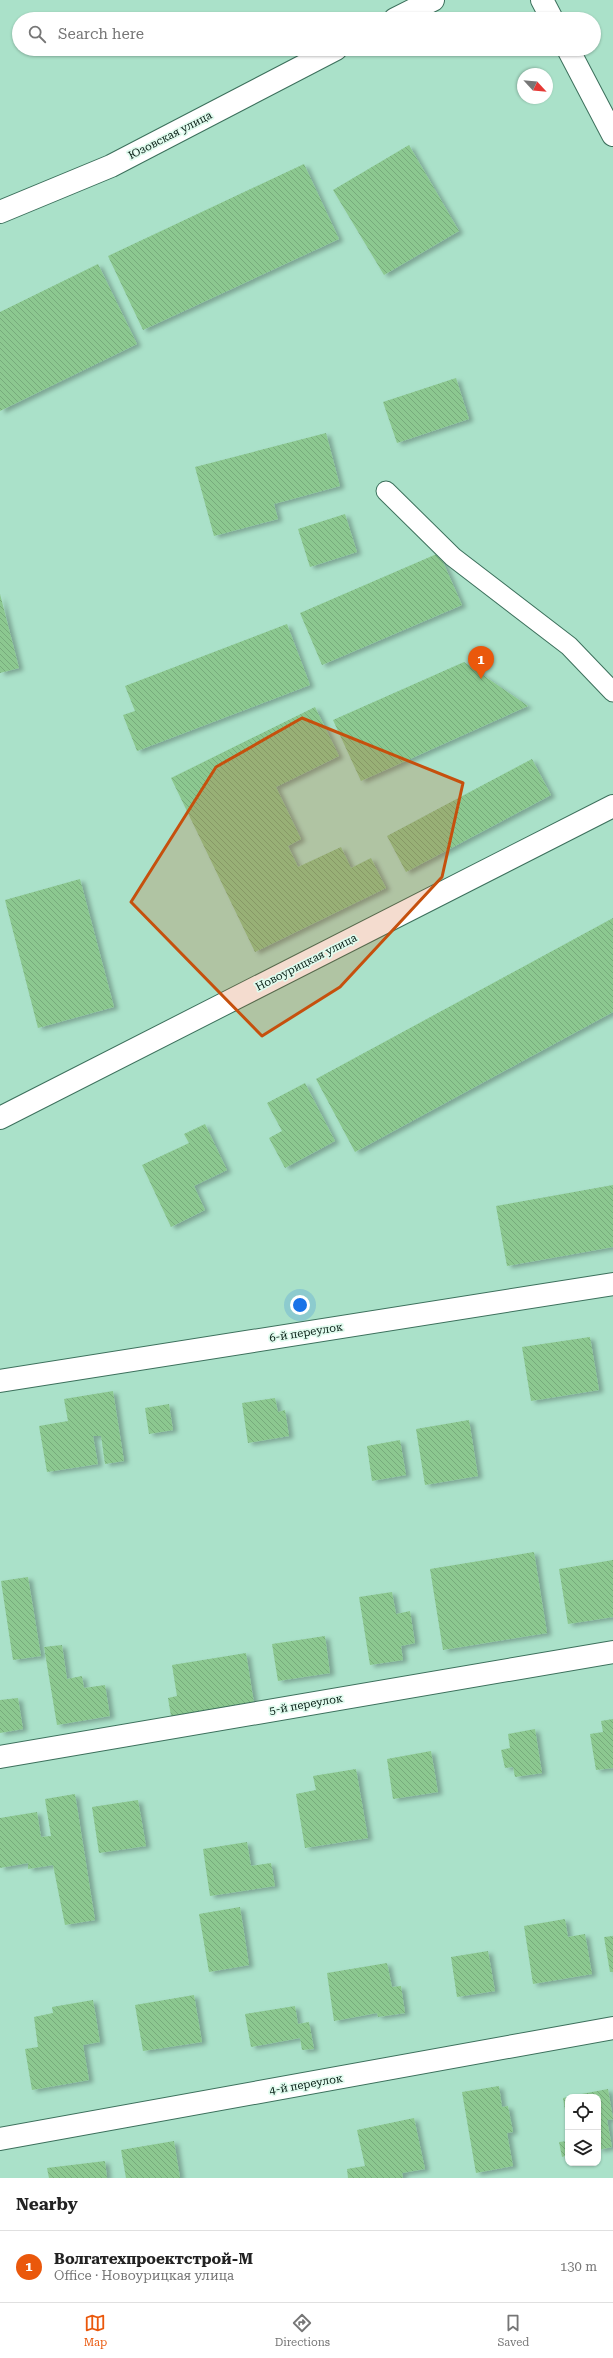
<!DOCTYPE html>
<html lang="en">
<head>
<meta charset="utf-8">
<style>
	body { margin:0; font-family:"Roboto Serif",serif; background:#f2f2f2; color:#222 }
	.controls { position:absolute; right:12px; bottom:12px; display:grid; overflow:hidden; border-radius:8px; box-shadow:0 1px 3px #0004 }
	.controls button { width:36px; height:36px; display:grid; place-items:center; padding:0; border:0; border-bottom:1px solid #e0e0e0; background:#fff; color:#222; font:20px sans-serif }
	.compass { position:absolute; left:517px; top:68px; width:36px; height:36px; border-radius:50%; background:#fff; box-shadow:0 1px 3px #0004; rotate:116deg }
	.you { position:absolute; left:300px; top:1305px; width:14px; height:14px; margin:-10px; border:3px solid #fff; border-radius:50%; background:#1a73e8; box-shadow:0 0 0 6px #1a73e833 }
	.badge { display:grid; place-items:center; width:26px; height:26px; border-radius:50%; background:#ea580c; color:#fff; font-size:13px; font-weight:700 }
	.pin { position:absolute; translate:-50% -33px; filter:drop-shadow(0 1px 2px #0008) }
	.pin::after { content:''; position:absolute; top:21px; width:14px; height:12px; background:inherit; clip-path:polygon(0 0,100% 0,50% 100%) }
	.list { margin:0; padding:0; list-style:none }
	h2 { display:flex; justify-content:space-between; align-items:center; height:52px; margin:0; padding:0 16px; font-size:17px }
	h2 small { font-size:13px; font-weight:400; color:#767676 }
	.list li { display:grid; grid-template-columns:26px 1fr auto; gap:12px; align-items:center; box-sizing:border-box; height:72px; padding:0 16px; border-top:1px solid #e0e0e0 }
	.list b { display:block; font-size:15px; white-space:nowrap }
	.list p { margin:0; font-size:13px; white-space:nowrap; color:#767676 }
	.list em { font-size:13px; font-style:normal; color:#767676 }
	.icon { flex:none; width:22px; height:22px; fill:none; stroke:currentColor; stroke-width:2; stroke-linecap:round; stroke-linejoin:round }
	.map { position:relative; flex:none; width:613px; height:2178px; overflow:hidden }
	.search { position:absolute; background:#fff; box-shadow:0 1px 3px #0004; left:12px; right:12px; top:12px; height:44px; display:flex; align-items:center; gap:10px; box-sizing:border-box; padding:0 14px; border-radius:22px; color:#767676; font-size:15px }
	.sheet { height:124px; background:#fff }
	nav { display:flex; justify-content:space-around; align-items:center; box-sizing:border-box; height:56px; border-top:1px solid #e0e0e0; background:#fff; font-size:11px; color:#767676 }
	nav a { display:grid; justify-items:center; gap:2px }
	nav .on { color:#ea580c }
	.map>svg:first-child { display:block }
</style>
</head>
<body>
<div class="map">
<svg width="613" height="2178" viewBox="0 0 613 2178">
	<defs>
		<pattern id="building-back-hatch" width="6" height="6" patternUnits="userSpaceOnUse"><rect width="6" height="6" fill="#8cc890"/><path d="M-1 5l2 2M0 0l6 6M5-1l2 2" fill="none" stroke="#77ab7b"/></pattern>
		<filter id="shadow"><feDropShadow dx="4.5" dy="2.5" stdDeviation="2" flood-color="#0004"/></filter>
	</defs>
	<rect width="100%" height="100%" fill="#aae1c9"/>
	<path fill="url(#building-back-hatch)" filter="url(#shadow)" d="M409 145 459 231 384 275 333 190Z
		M304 164 339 239 143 330 108 256Z
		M98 264 137 344 0 411V312Z
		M456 378 469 419 397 443 383 402Z
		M326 433 340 486 274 504 278 519 214 536 195 467Z
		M345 514 357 552 310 567 298 529Z
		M439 553 462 605 322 665 300 613Z
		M0 594 19 668 0 673Z
		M287 624 310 685 137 751 123 715 135 711 125 686Z
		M464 662 528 706 361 781 333 720Z
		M315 707 339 756 276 787 301 839 288 846 298 867 341 847 351 868 371 858 386 888 255 952 171 778Z
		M532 759 551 795 406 872 387 836Z
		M80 879 114 1007 38 1028 5 900Z
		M613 918V1012L355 1152 316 1079Z
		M305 1083 335 1141 285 1168 269 1138 282 1131 267 1103Z
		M205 1124 227 1170 194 1186 205 1210 171 1227 142 1165 189 1143 184 1134Z
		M613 1185V1247L507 1266 496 1206Z
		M590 1337 599 1390 531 1401 522 1347Z
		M113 1391 124 1461 105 1464 101 1436H93L98 1464 47 1472 39 1426 68 1421 64 1399Z
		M275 1398 278 1412 285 1410 289 1436 248 1443 242 1403Z
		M169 1404 173 1430 149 1434 145 1408Z
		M469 1420 478 1476 425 1485 416 1429Z
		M400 1440 406 1475 372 1481 367 1446Z
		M534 1552 547 1633 443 1650 430 1569Z
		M613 1560V1617L568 1624 559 1569Z
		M28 1577 41 1656 13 1660 1 1581Z
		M392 1592 396 1614 410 1611 415 1643 401 1646 403 1660 370 1665 359 1597Z
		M325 1636 330 1673 278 1681 272 1644Z
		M62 1645 67 1679 82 1676 84 1688 105 1685 110 1716 57 1725 44 1647Z
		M246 1653 254 1703 171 1716 168 1698 177 1696 172 1665Z
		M18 1698 23 1729 0 1733V1700Z
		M613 1719V1768L596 1770 590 1734 603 1732 601 1721Z
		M535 1729 542 1773 515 1777 513 1767 505 1768 501 1750 510 1748 508 1734Z
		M431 1751 438 1792 393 1799 387 1759Z
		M356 1769 368 1838 305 1848 296 1794 316 1790 313 1776Z
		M75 1794 95 1920 65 1925 53 1865 28 1869V1863L0 1868V1818L37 1812 41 1837 51 1836 45 1799Z
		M138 1800 146 1846 99 1853 92 1807Z
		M247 1842 251 1866 271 1863 275 1886 210 1896 203 1849Z
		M240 1907 249 1965 209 1972 199 1914Z
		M565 1919 568 1937 585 1934 592 1974 533 1984 524 1926Z
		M613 1936V1972H610L604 1937Z
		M488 1951 495 1991 457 1997 451 1957Z
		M387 1963 392 1987 401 1986 405 2013 378 2017 377 2013 334 2021 327 1973Z
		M194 1995 202 2042 143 2051 135 2005Z
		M93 2000 100 2042 83 2045 89 2080 32 2090 25 2049 38 2047 34 2017 53 2013 52 2007Z
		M295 2006 298 2024 309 2022 314 2049 302 2050 300 2038 251 2047 245 2014Z
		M499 2086 502 2107 508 2106 513 2132 507 2133 513 2166 476 2173 462 2092Z
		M608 2089 613 2119 607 2120 612 2147 598 2150V2097L571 2096Z
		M568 2097V2122H567L563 2098Z
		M414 2118 425 2169 402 2173 403 2178H348L347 2169 365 2166 357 2130Z
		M174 2141 180 2178H126L121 2150Z
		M568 2141V2155L562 2157 559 2142Z
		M105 2161 107 2178H49L47 2168Z"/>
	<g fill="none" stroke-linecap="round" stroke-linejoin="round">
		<g stroke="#3c705c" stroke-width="21">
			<path id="lane" d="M386 491 453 557 569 646 613 692"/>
		</g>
		<g stroke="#3c705c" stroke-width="24">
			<path id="street" d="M542 0 552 19
				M395 19 433 0
				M568 49 613 135
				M0 212 111 166 336 49
				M0 1381 613 1284
				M0 1757 613 1652
				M0 2139 613 2028"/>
		</g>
		<g stroke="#3c705c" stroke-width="24">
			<path id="secondary" d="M0 1118 613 806"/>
		</g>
		<use href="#lane" stroke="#fff" stroke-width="19"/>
		<use href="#street" stroke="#fff" stroke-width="22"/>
		<use href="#secondary" stroke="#fff" stroke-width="22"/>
	</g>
	<path fill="#c6500d" fill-opacity="0.2" stroke="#c6500d" stroke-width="3" stroke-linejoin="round" d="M302 718 463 783 442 877 340 987 262 1036 131 902 216 767Z"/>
	<g text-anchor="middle" stroke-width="3.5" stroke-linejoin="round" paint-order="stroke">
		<g font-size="11" fill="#061c13" stroke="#e0fbee">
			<text transform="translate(170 135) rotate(-27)" y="4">Юзовская улица</text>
			<text transform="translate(306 962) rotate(-27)" y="4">Новоурицкая улица</text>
			<text transform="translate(306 1332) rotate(-9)" y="4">6-й переулок</text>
			<text transform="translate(306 1704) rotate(-10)" y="4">5-й переулок</text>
			<text transform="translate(306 2084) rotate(-10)" y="4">4-й переулок</text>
		</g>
	</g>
</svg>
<div class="controls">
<button><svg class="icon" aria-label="locate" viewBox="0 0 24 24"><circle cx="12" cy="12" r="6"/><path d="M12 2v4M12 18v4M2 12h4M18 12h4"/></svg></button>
<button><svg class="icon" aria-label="layers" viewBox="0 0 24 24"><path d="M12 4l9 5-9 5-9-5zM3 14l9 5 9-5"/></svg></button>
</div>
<svg class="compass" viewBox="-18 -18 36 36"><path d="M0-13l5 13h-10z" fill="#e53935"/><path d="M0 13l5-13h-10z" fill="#767676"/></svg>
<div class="you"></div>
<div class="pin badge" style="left:481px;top:679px">1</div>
<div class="search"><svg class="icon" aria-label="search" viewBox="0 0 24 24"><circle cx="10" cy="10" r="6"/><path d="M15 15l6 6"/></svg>Search here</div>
</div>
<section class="sheet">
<h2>Nearby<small></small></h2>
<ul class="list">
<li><span class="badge">1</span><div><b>Волгатехпроектстрой-М</b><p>Office · Новоурицкая улица</p></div><em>130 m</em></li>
</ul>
</section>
<nav>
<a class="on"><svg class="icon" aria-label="map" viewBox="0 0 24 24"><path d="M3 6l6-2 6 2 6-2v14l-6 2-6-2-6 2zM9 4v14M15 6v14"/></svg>Map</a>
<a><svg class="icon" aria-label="directions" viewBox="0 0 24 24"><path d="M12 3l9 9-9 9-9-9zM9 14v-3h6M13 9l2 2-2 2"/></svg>Directions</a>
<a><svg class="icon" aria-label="saved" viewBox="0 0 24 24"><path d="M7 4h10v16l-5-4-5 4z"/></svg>Saved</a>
</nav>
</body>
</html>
